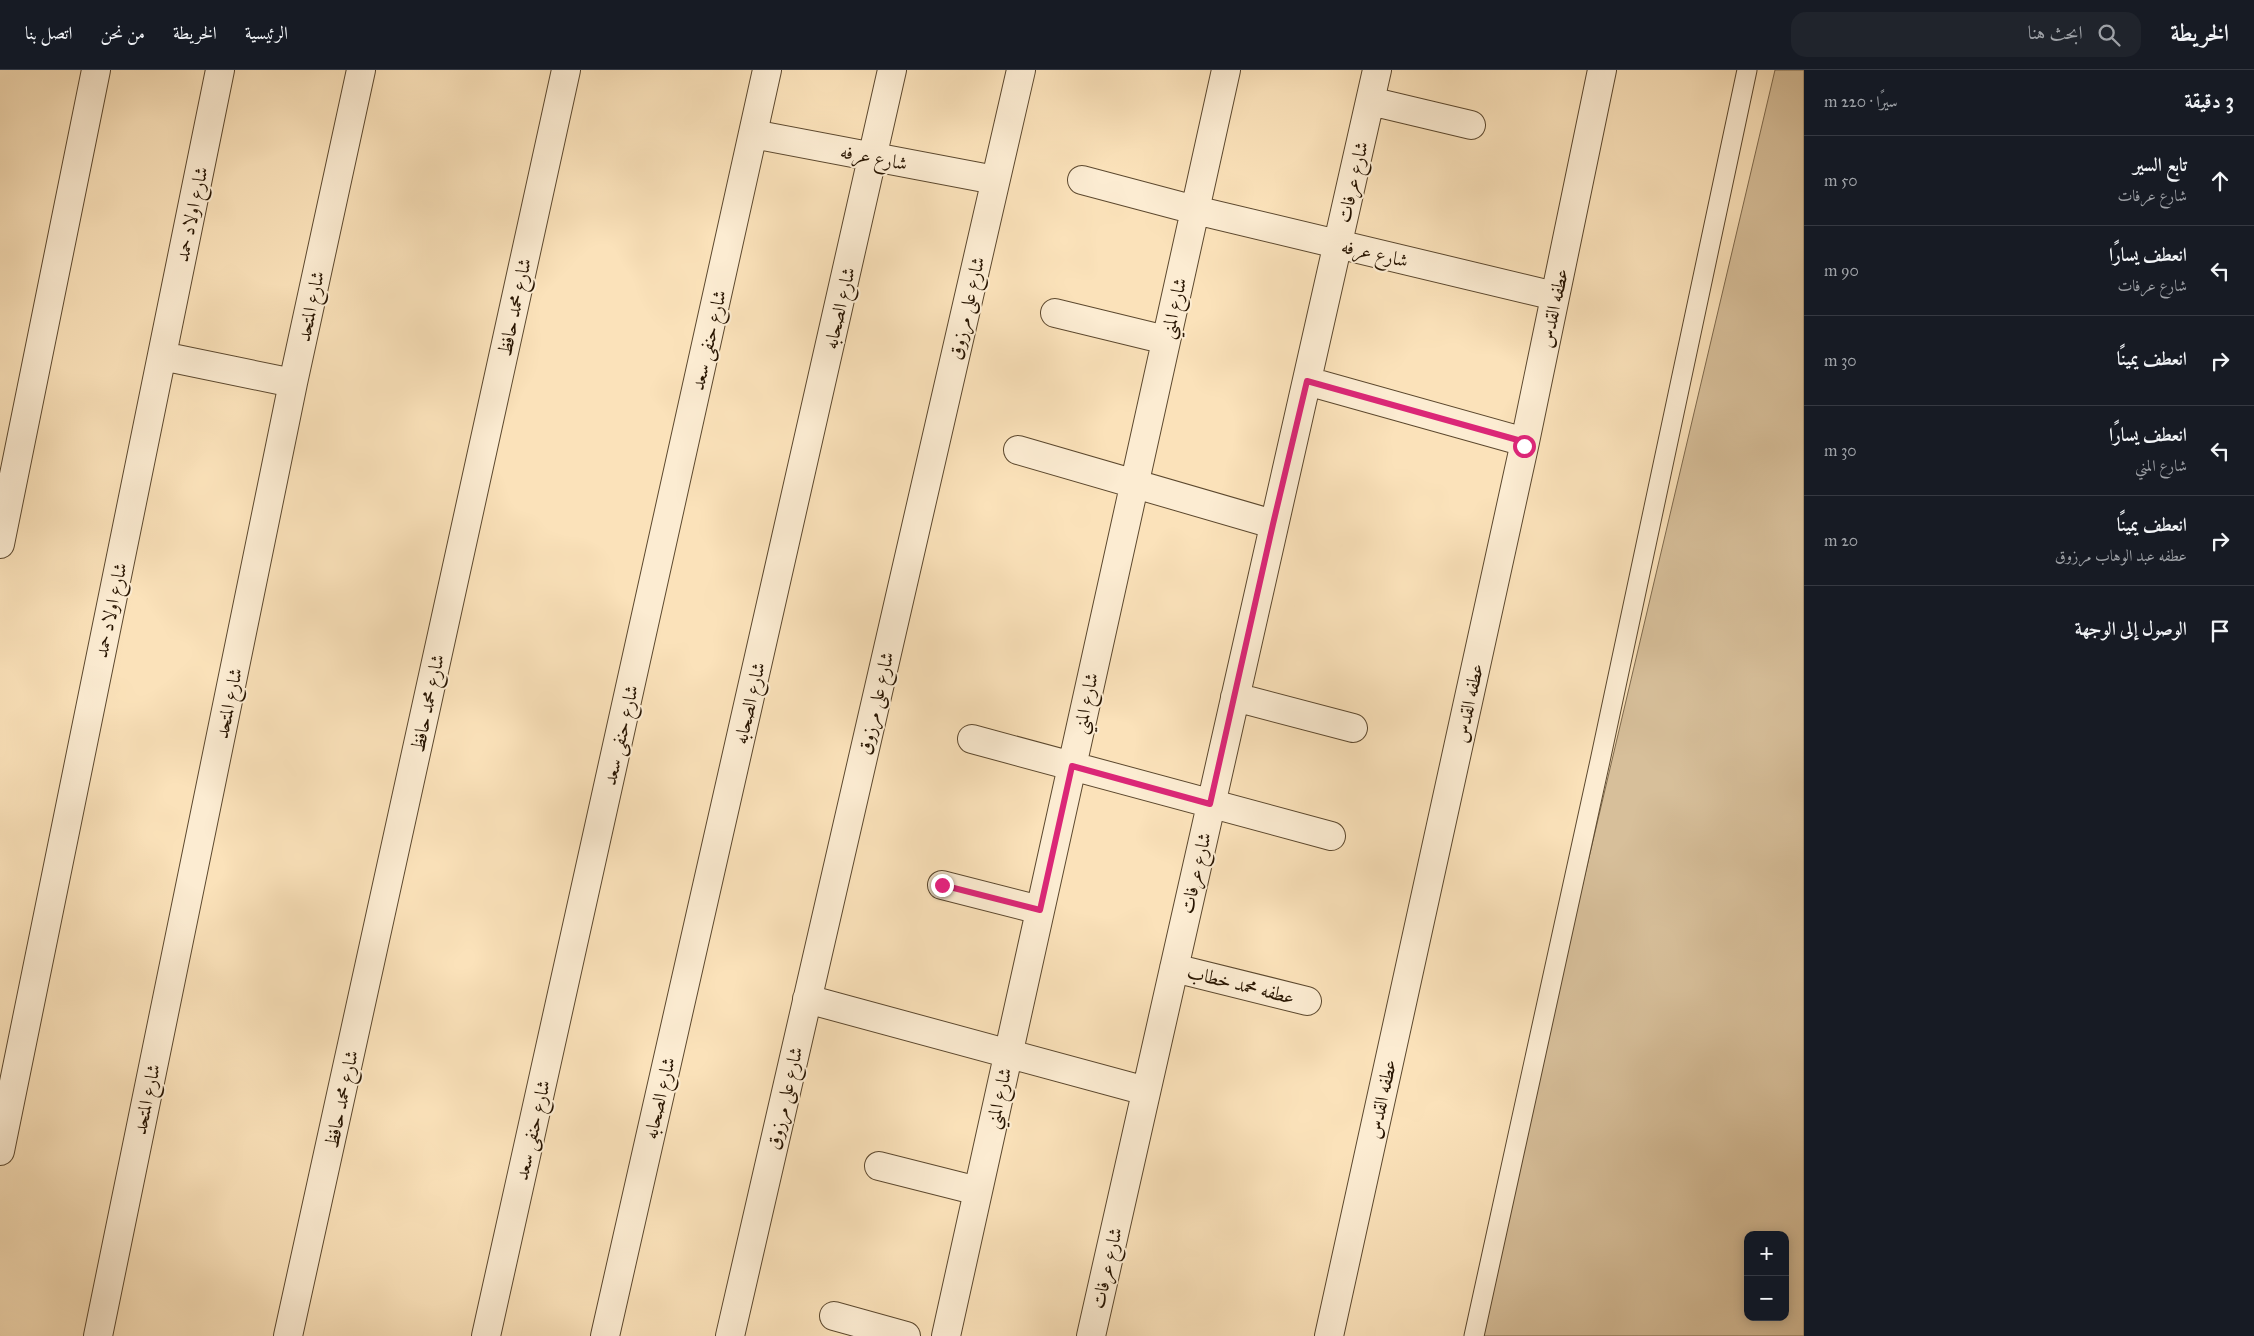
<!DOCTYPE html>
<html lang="ar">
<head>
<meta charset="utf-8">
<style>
	body { margin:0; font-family:"IM FELL Great Primer",Amiri,serif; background:#20242c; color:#f1f3f6; direction:rtl }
	.controls { position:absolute; right:15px; bottom:15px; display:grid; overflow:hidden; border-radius:10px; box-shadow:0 2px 12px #0003 }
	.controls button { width:45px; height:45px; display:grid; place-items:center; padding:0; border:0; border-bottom:1px solid #363941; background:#171b24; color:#f1f3f6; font:25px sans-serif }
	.stop { position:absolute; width:15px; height:15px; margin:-11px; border:4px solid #db2777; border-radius:50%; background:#fff }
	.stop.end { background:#db2777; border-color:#fff; box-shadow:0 1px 5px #0008 }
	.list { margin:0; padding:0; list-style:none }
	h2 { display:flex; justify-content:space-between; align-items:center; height:65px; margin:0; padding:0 20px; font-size:21px }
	h2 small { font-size:16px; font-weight:400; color:#9ea1a6 }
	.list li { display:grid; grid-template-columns:32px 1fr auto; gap:15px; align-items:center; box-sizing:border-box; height:90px; padding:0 20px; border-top:1px solid #363941 }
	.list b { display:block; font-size:19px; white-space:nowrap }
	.list p { margin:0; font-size:16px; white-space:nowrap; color:#9ea1a6 }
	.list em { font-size:16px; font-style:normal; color:#9ea1a6 }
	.icon { flex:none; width:28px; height:28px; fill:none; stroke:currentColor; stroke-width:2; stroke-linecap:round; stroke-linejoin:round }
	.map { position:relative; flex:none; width:1804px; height:1266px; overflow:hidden; direction:ltr }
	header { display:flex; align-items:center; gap:30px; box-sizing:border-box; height:70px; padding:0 25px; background:#171b24; border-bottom:1px solid #363941 }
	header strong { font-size:24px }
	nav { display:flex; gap:28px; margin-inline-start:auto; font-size:18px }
	.search { width:350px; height:45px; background:#20242c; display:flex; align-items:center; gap:12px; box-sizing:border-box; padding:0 18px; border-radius:15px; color:#9ea1a6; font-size:19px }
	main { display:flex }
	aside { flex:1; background:#171b24 }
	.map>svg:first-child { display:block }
</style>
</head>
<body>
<header>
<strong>الخريطة</strong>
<div class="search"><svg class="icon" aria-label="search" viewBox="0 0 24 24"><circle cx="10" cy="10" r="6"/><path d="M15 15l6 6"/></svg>ابحث هنا</div>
<nav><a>الرئيسية</a><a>الخريطة</a><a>من نحن</a><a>اتصل بنا</a></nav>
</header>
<main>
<aside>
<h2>3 دقيقة<small>سيرًا · 220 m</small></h2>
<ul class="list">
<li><svg class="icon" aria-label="ahead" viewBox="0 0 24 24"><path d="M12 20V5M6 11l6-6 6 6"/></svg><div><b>تابع السير</b><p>شارع عرفات</p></div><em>50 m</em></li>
<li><svg class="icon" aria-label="left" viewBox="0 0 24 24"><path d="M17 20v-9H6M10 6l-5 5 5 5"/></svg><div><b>انعطف يسارًا</b><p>شارع عرفات</p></div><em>90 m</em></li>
<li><svg class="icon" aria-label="right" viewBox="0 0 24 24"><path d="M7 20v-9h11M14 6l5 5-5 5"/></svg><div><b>انعطف يمينًا</b></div><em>30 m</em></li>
<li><svg class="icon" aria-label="left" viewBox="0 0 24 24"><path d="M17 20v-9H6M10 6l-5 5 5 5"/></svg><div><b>انعطف يسارًا</b><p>شارع المني</p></div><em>30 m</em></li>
<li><svg class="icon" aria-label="right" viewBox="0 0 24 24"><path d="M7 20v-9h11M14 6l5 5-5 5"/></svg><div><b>انعطف يمينًا</b><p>عطفه عبد الوهاب مرزوق</p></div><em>20 m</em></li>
<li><svg class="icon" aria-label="arrive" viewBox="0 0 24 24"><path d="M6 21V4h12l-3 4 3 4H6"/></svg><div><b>الوصول إلى الوجهة</b></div></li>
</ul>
</aside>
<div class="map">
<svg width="1804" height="1266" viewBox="0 0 1804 1266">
	<rect width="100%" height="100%" fill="#fbe2ba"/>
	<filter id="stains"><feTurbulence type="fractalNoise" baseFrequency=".004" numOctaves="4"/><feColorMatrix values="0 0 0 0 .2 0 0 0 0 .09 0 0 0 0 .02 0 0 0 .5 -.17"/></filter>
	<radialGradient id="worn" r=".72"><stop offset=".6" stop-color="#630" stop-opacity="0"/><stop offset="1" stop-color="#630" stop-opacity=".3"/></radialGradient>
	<path fill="#d7bf9a" stroke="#7f6a4d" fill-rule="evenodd" d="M1775 0H1804V1266H1476ZM1748 1165H1785V1247H1748Z"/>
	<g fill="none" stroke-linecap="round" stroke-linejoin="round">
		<g stroke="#5c482e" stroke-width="21">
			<path id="service" d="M1474 1266 1600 691 1747 0"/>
		</g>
		<g stroke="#5c482e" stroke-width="30">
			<path id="minor" d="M1370 31 1471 55
				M753 64 995 110
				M1082 110 1195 140 1555 226
				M1055 243 1166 270
				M162 286 293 313
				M1307 311 1525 372
				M1018 380 1273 454
				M0 474 96 0
				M1235 627 1353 658
				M972 669 1331 766
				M942 815 1040 840
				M1174 898 1307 931
				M807 929 1146 1021
				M0 1081 220 0
				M879 1096 978 1121
				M834 1246 906 1266
				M98 1266 293 313 361 0
				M288 1266 566 0
				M486 1266 767 0
				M605 1266 892 0
				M730 1266 1021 0
				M946 1266 1226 0
				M1091 1266 1377 0
				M1329 1266 1525 372 1602 0"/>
		</g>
		<use href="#service" stroke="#fcecd2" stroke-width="19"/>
		<use href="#minor" stroke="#fcecd2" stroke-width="28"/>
	</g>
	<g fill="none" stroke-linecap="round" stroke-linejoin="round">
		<path stroke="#db2777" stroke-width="6" d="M942 815 1040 840 1072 696 1210 734 1273 454 1307 311 1525 372 1524 376"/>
	</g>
	<g text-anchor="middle" stroke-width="4" stroke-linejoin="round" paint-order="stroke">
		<g font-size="19" fill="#271400" stroke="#fcecd2">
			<text transform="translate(874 87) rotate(11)" y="7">شارع عرفه</text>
			<text transform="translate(1352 112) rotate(-77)" y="7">شارع عرفات</text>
			<text transform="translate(191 144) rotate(-78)" y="7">شارع اولاد حمد</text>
			<text transform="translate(1375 183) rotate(13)" y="7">شارع عرفه</text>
			<text transform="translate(310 236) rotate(-78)" y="7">شارع المتحد</text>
			<text transform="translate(514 237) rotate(-78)" y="7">شارع محمد حافظ</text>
			<text transform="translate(839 238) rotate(-77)" y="7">شارع الصحابه</text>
			<text transform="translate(966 238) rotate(-77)" y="7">شارع على مرزوق</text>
			<text transform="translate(1173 238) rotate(-77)" y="7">شارع المني</text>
			<text transform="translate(1553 238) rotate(-78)" y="7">عطفه القدس</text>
			<text transform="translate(708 270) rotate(-77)" y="7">شارع حنفى سعد</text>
			<text transform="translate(110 540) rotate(-78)" y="7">شارع اولاد حمد</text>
			<text transform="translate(228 633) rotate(-78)" y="7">شارع المتحد</text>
			<text transform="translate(427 633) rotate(-78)" y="7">شارع محمد حافظ</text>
			<text transform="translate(749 633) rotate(-77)" y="7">شارع الصحابه</text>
			<text transform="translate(875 633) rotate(-77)" y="7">شارع على مرزوق</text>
			<text transform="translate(1085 633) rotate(-78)" y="7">شارع المني</text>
			<text transform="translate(1468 633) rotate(-78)" y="7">عطفه القدس</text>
			<text transform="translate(620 665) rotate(-77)" y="7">شارع حنفى سعد</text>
			<text transform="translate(1195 803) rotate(-77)" y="7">شارع عرفات</text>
			<text transform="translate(1241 914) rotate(14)" y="7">عطفه محمد خطاب</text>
			<text transform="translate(659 1028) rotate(-77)" y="7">شارع الصحابه</text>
			<text transform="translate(784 1028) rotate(-77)" y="7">شارع على مرزوق</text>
			<text transform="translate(998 1028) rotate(-77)" y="7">شارع المني</text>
			<text transform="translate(146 1029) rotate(-78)" y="7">شارع المتحد</text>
			<text transform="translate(341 1029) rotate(-78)" y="7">شارع محمد حافظ</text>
			<text transform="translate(1381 1029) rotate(-78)" y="7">عطفه القدس</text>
			<text transform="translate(532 1060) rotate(-77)" y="7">شارع حنفى سعد</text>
			<text transform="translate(1106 1198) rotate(-77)" y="7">شارع عرفات</text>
		</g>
	</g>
	<rect width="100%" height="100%" filter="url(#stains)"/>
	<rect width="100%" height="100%" fill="url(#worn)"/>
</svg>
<div class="controls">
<button>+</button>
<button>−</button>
</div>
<div class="stop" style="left:1524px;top:376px"></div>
<div class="stop end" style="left:942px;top:815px"></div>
</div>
</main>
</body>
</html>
